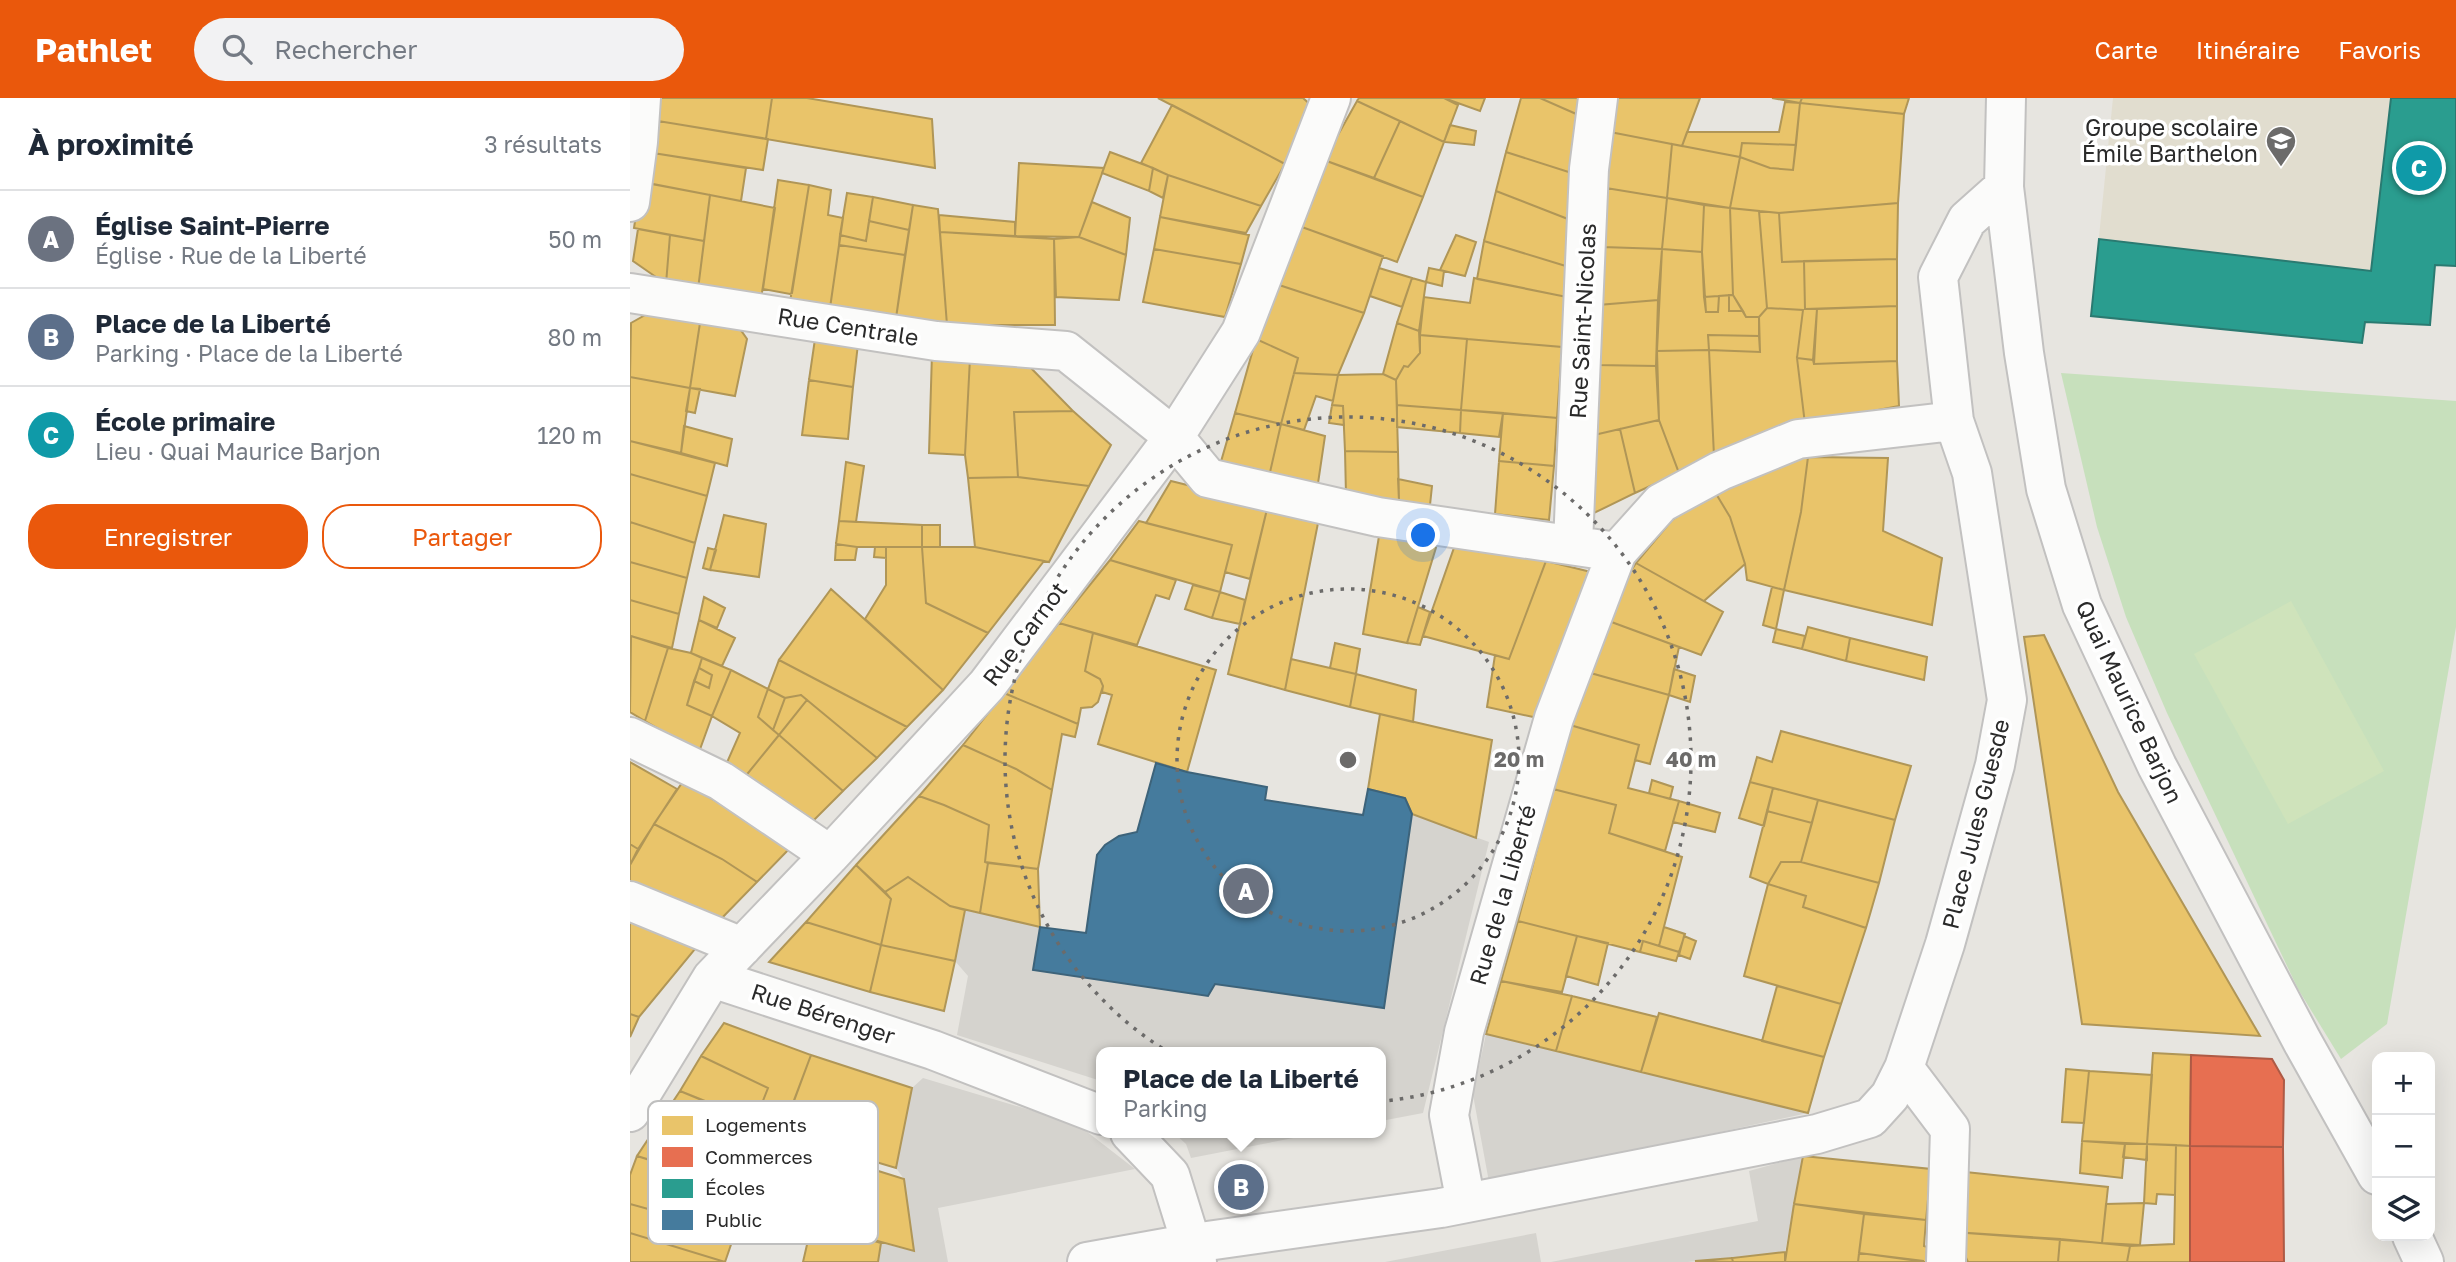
<!DOCTYPE html>
<html lang="fr">
<head>
<meta charset="utf-8">
<style>
	body { margin:0; font-family:"Golos Text",sans-serif; background:#f2f2f3; color:#1f2937 }
	.controls { position:absolute; right:21px; bottom:21px; display:grid; overflow:hidden; border-radius:14px; box-shadow:0 7px 28px #0002 }
	.controls button { width:63px; height:63px; display:grid; place-items:center; padding:0; border:0; border-bottom:2px solid #e0e1e3; background:#fff; color:#1f2937; font:35px sans-serif }
	.you { position:absolute; left:794px; top:438px; width:24px; height:24px; margin:-18px; border:5px solid #fff; border-radius:50%; background:#1a73e8; box-shadow:0 0 0 10px #1a73e833 }
	.badge { display:grid; place-items:center; width:46px; height:46px; border-radius:50%; background:#ea580c; color:#fff; font-size:23px; font-weight:700 }
	.pin { position:absolute; translate:-50% -50%; border:4px solid #fff; box-shadow:0 2px 7px #0006 }
	.popup { position:absolute; left:466px; top:949px; width:290px; height:91px; box-sizing:border-box; display:grid; place-content:center; border-radius:14px; background:#fff; filter:drop-shadow(0 2px 5px #0005); font-size:23px; white-space:nowrap; color:#747a83 }
	.popup b { font-size:26px; color:#1f2937 }
	.popup::after { content:''; position:absolute; left:50%; top:100%; margin-left:-14px; border:14px solid transparent; border-top-color:#fff }
	.list { margin:0; padding:0; list-style:none }
	h2 { display:flex; justify-content:space-between; align-items:center; height:91px; margin:0; padding:0 28px; font-size:30px }
	h2 small { font-size:23px; font-weight:400; color:#747a83 }
	.list li { display:grid; grid-template-columns:46px 1fr auto; gap:21px; align-items:center; box-sizing:border-box; height:98px; padding:0 28px; border-top:2px solid #e0e1e3 }
	.list b { display:block; font-size:26px; white-space:nowrap }
	.list p { margin:0; font-size:23px; white-space:nowrap; color:#747a83 }
	.list em { font-size:23px; font-style:normal; color:#747a83 }
	.actions { display:flex; gap:14px; padding:21px 28px }
	.actions a { flex:1; padding:16px 0; border:2px solid #ea580c; border-radius:28px; text-align:center; font-size:24px; color:#ea580c }
	.actions .main { background:#ea580c; color:#fff }
	.icon { flex:none; width:38px; height:38px; fill:none; stroke:currentColor; stroke-width:2; stroke-linecap:round; stroke-linejoin:round }
	.map { position:relative; flex:none; width:1826px; height:1164px; overflow:hidden }
	header { display:flex; align-items:center; gap:42px; box-sizing:border-box; height:98px; padding:0 35px; background:#ea580c; color:#fff }
	header strong { font-size:33px }
	nav { display:flex; gap:38px; margin-inline-start:auto; font-size:24px }
	.search { width:490px; height:63px; background:#f2f2f3; display:flex; align-items:center; gap:18px; box-sizing:border-box; padding:0 24px; border-radius:38px; color:#747a83; font-size:26px }
	main { display:flex }
	aside { flex:1; background:#fff }
	.map>svg:first-child { display:block }
</style>
</head>
<body>
<header>
<strong>Pathlet</strong>
<div class="search"><svg class="icon" aria-label="search" viewBox="0 0 24 24"><circle cx="10" cy="10" r="6"/><path d="M15 15l6 6"/></svg>Rechercher</div>
<nav><a>Carte</a><a>Itinéraire</a><a>Favoris</a></nav>
</header>
<main>
<aside>
<h2>À proximité<small>3 résultats</small></h2>
<ul class="list">
<li><span class="badge" style="background:#6b7280">A</span><div><b>Église Saint-Pierre</b><p>Église · Rue de la Liberté</p></div><em>50 m</em></li>
<li><span class="badge" style="background:#5c6f8a">B</span><div><b>Place de la Liberté</b><p>Parking · Place de la Liberté</p></div><em>80 m</em></li>
<li><span class="badge" style="background:#0f9aa8">C</span><div><b>École primaire</b><p>Lieu · Quai Maurice Barjon</p></div><em>120 m</em></li>
</ul>
<div class="actions"><a class="main">Enregistrer</a><a>Partager</a></div>
</aside>
<div class="map">
<svg width="1826" height="1164" viewBox="0 0 1826 1164">
	<rect width="100%" height="100%" fill="#e7e5e0"/>
	<path fill="#e1ddcf" d="M1483 0H1826V168L1805 167 1735 224 1732 245 1461 218Z"/>
	<path fill="#c7e0bc" d="M1431 275 1826 303V529L1757 926 1711 961 1668 891 1537 615 1496 519 1467 429Z"/>
	<path fill="#cfe3bb" d="M1661 503 1754 673 1658 726 1564 556Z"/>
	<path fill="#d5d3ce" d="M782 716 859 744 793 1015 751 1023V954H471V983L327 937 338 878 325 863 335 812 410 829 403 871 578 898 585 886 753 910Z
		M856 936 1093 994 1178 1015 859 1084 843 997Z
		M293 980 447 1026 505 1071 308 1110 318 1164H247L251 1145 283 1153 274 1081 266 1070 282 990Z
		M544 1035H689L561 1060 556 1046Z
		M1173 1058 1155 1154 1058 1164H921L1128 1123 1119 1073Z
		M906 1135 911 1164H755Z"/>
	<path fill="#e9c46a" stroke="#b09657" stroke-width="2" d="M30 0H142L136 41 28 23Z
		M142 0H177L302 21 305 70 136 41Z
		M528 0H673L685 11 655 66Z
		M729 0H814L828 7 814 44 727 3Z
		M814 0H855L850 13Z
		M891 0H910L953 19 948 77 876 54Z
		M910 0H955L953 19Z
		M982 0H1070L1052 48 980 34Z
		M1142 0H1172L1170 5Z
		M1172 0H1279L1274 16 1170 5Z
		M727 3 770 23 744 80 694 62Z
		M1155 4 1170 5 1166 47 1112 45 1110 59 1052 48 1057 34H1149Z
		M1170 5 1274 16 1268 105 1149 115 1100 110 1110 59 1140 70 1163 72Z
		M542 7 655 66 631 108 538 77 511 65Z
		M28 23 138 41 133 72 23 55Z
		M770 23 814 44 793 99 744 80Z
		M820 27 846 33 844 47 814 44Z
		M980 34 1042 46 1037 100 976 90Z
		M1112 45 1166 47 1163 72 1140 70 1110 59Z
		M1042 46 1110 59 1100 110 1037 100Z
		M480 54 523 70 519 93 472 75Z
		M876 54 948 77 943 123 866 93Z
		M23 55 116 70 111 103 18 85Z
		M694 62 793 99 767 164 669 128Z
		M389 65 474 70 449 139 385 138Z
		M523 70 538 77 533 100 519 93Z
		M538 77 631 108 616 135 530 119Z
		M148 82 179 87 162 195 160 196 133 191Z
		M11 84 80 97 74 143 4 130Z
		M179 87 201 92 198 117 213 120 200 210 160 204Z
		M976 90 1037 100 1032 151 973 149Z
		M866 93 943 123 939 169 854 143Z
		M217 95 243 99 236 143 210 137Z
		M80 97 145 110 131 201 68 191Z
		M243 99 283 107 279 132 239 123Z
		M1037 100 1074 107 1072 154 1032 151Z
		M462 104 500 120 496 157 449 139Z
		M1268 105 1267 161 1152 164 1149 115Z
		M283 107 308 111 317 227 266 220Z
		M1074 107 1100 110 1103 197 1074 199 1072 154Z
		M1100 110 1129 113 1137 210 1129 219H1116L1103 197Z
		M1129 113 1149 115 1152 164 1174 163 1175 211H1187L1183 262 1167 260 1173 212 1137 210Z
		M309 117 385 124V138L310 134Z
		M530 119 619 137 611 166 524 151Z
		M239 123 279 132 275 157 209 147 210 137 236 143Z
		M669 128 753 158 734 215 646 186Z
		M8 131 40 137 36 186 3 163Z
		M310 134 424 141 425 227H317Z
		M40 137 74 143 68 191 36 186Z
		M826 137 846 144 835 178 810 172Z
		M449 139 496 157 489 202 426 199 424 141Z
		M854 143 939 169 937 199 847 181Z
		M209 147 275 157 266 220 200 210Z
		M973 149 1032 151 1028 202 968 207Z
		M524 151 611 166 595 219 513 204Z
		M1032 151 1072 154 1076 214H1088L1089 198 1099 197V213H1113L1116 219H1129V238L1078 237 1079 252 1027 253Z
		M1267 161V208L1175 211 1174 163Z
		M749 170 782 180 772 209 740 198Z
		M799 170 814 173 812 188 796 184Z
		M782 180 796 184 789 233 767 225Z
		M844 180 937 199 932 249 790 237 794 199 840 205Z
		M646 186 734 215 708 277 664 275 668 260 626 241Z
		M1099 197H1103L1113 213H1099Z
		M1089 198 1088 214H1076L1074 199Z
		M1028 202 1026 268 966 267 968 207Z
		M1267 208V263L1184 266 1187 211Z
		M1137 210 1173 212 1167 260 1175 326 1084 358 1079 252 1130 254 1129 219Z
		M17 216 70 225 60 290 0 279 1 225Z
		M70 225 110 231 117 241 105 298 60 290Z
		M767 225 789 233 790 255 778 269 774 268 766 282 753 276Z
		M790 237 837 241 831 312 767 307 766 282 774 268 778 269 790 255Z
		M1078 237 1129 238 1130 254 1079 252Z
		M185 241 228 246 223 289 179 282Z
		M626 241 668 260 651 326 605 315Z
		M837 241 932 249 927 320 831 312Z
		M1079 252 1084 358 1049 375 1029 322 1027 253Z
		M302 255 340 260 335 357 299 355Z
		M340 260 397 266 443 313 384 314 388 379 338 380 335 357Z
		M1167 260 1183 262 1184 266 1267 263 1269 308 1175 326Z
		M966 267 1026 268 1029 322 964 337Z
		M664 275 708 277 703 303 686 298 674 332 651 326Z
		M753 276 766 282 768 354 715 353 713 308 702 307 708 277Z
		M0 279 60 290 51 355 0 343Z
		M179 282 223 289 218 341 172 337Z
		M60 290 70 291 65 315 56 313Z
		M702 307 713 308 714 327 699 325Z
		M767 307 831 312 830 335 767 329Z
		M831 312 873 315 869 339 830 335Z
		M443 313 481 347 459 388 388 379 384 314Z
		M605 315 651 326 638 383 588 374Z
		M873 315 927 320 924 368 869 363Z
		M1029 322 1049 375 1005 395 990 331Z
		M651 326 695 338 687 392 638 383Z
		M54 328 102 341 97 368 51 355Z
		M990 331 1005 395 964 415V337Z
		M0 343 85 365 77 398 0 376Z
		M715 353 768 354 769 403 716 397Z
		M1168 358 1178 359 1171 414 1154 492 1117 482 1115 466 1100 419 1085 394Z
		M1178 359 1258 360 1253 433 1312 460 1302 527 1154 492 1171 414Z
		M869 363 924 368 919 422 865 416Z
		M216 364 234 368 226 424 209 423Z
		M0 376 77 398 65 445 0 424Z
		M388 379 459 388 419 464 345 449 338 380Z
		M768 381 802 388 800 407 769 403Z
		M541 383 638 407 620 481 595 474 602 447 516 425Z
		M1085 394 1100 419 1115 466 1074 503 1006 465 1042 422Z
		M638 407 689 420 655 592 598 576Z
		M94 417 136 426 129 479 80 472Z
		M209 423 292 427V449H227L206 446Z
		M509 423 602 447 590 494 480 462Z
		M0 424 65 445 57 480 0 464Z
		M292 427H310V449H292Z
		M750 432 808 443 777 545 733 536Z
		M206 446 227 449 225 462H205Z
		M825 447 916 463 879 561 793 538Z
		M245 449H256V460L244 459Z
		M256 449H292L296 505 358 535 313 592 235 521 256 487Z
		M292 449H345L414 463 358 535 296 505Z
		M78 450 86 452 80 472 73 470Z
		M480 462 546 482 539 501 526 497 507 547 429 525Z
		M916 463 961 474 908 620 857 609 865 557 879 561Z
		M0 464 57 480 49 516 0 502Z
		M1006 465 1093 514 1071 557 976 522 990 490Z
		M563 487 590 494 582 520 555 511Z
		M1142 489 1154 492 1146 531 1133 527Z
		M201 491 313 592 277 629 149 562Z
		M590 494 615 502 610 526 582 520Z
		M74 499 95 510 87 530 69 522Z
		M0 502 49 516 42 550 1 538 0 545Z
		M788 509 800 514 790 547 777 545Z
		M69 522 105 540 92 568 61 555Z
		M976 522 1049 549 1039 597 957 574Z
		M429 525 463 535 455 573 470 581 473 588 468 604 462 609 451 610 448 626 374 595Z
		M1178 529 1220 540 1216 563 1172 551Z
		M1146 531 1175 538 1172 551 1143 544Z
		M463 535 586 572 557 674 468 646 482 597 472 594 473 588 470 581 455 573Z
		M1414 537 1488 694 1630 938 1452 926 1394 539Z
		M1 538 38 550 15 623 0 614Z
		M1220 540 1297 559 1294 582 1216 563Z
		M705 545 730 551 726 576 700 570Z
		M38 550 61 555 72 560 57 607 82 618 69 654 15 623Z
		M72 560 101 572 82 618 57 607 64 583 79 590 82 577 69 570Z
		M661 561 726 576 720 609 655 592Z
		M149 562 277 629 247 660 171 597 155 600 138 591Z
		M69 570 82 577 79 590 64 583Z
		M1044 571 1065 578 1060 604 1039 597Z
		M101 572 138 591 128 619 149 637 114 680 95 669 110 635 82 618Z
		M957 574 1039 597 1020 666 1005 662 1009 647 940 627Z
		M726 576 786 592 783 624 720 609Z
		M138 591 155 600 143 632 128 619Z
		M374 595 448 626 445 639 432 636 422 692 386 671 333 647Z
		M171 597 177 602 149 637 143 632 155 600Z
		M177 602 247 660 213 693 149 637Z
		M750 616 862 642 846 740 782 716 775 700 738 691Z
		M940 627 1009 647 998 690 1049 703 1035 753 979 735 986 707 923 691Z
		M1151 633 1281 668 1265 722 1120 684 1127 659 1142 664Z
		M149 637 213 693 183 723 114 680Z
		M333 647 386 671 422 692 408 771 355 764 359 727 314 707 289 698Z
		M0 664 47 691 8 751 0 746Z
		M54 682 66 692 136 731 160 750 127 784 92 761 24 726Z
		M1022 682 1043 689 1040 701 1019 695Z
		M1120 684 1143 690 1134 728 1109 720Z
		M1143 690 1188 702 1182 725 1137 713Z
		M923 691 986 707 979 735 1052 759 1029 848 1013 843 1010 854 888 823Z
		M289 698 314 707 359 727 355 764 358 765 350 815 320 808 278 779 255 794 226 767Z
		M1188 702 1265 722 1249 785 1171 764Z
		M1049 703 1090 715 1085 734 1043 724Z
		M1137 713 1182 725 1171 764H1151L1138 786 1120 779Z
		M24 726 92 761 127 784 89 823 0 786V767Z
		M0 746 8 751 0 767Z
		M1151 764H1171L1249 785 1236 830 1173 809 1176 798 1138 786Z
		M358 765 408 771 410 829 350 815Z
		M226 767 261 801 251 847 176 824Z
		M278 779 320 808 335 812 325 863 251 847 261 801 255 794Z
		M1138 786 1176 798 1173 809 1236 830 1211 906 1114 878Z
		M0 815 70 845 9 919 0 916Z
		M888 823 947 838 932 894 871 883Z
		M176 824 251 847 240 894 139 864Z
		M1034 829 1055 836 1049 854 1029 848Z
		M947 838 978 845 968 887 936 878Z
		M1054 838 1066 843 1060 861 1049 857Z
		M1013 843 1049 854 1046 863 1010 854Z
		M251 847 325 863 314 913 240 894Z
		M871 883 942 898 926 953 856 936Z
		M1147 888 1211 906 1194 959 1132 943Z
		M942 898 1027 919 1011 974 926 953Z
		M1029 915 1194 959 1178 1015 1011 974Z
		M0 916 9 919 0 939Z
		M94 925 181 957 152 1034 125 1023 138 990 71 958Z
		M1523 955 1561 957 1560 1048 1517 1046Z
		M181 957 282 990 266 1070 179 1044 188 1014 164 1003Z
		M71 958 138 990 125 1023 50 993Z
		M1436 971 1459 973 1454 1025 1432 1024Z
		M1459 973 1522 977 1517 1046 1452 1043Z
		M50 993 163 1040 143 1099 7 1058Z
		M164 1003 188 1014 179 1044 152 1034Z
		M163 1040 189 1047 183 1073 157 1064Z
		M1452 1043 1495 1046 1492 1080 1450 1075Z
		M1495 1046H1517V1062L1493 1059Z
		M1517 1046 1546 1047 1545 1097 1527 1096 1526 1106 1514 1105Z
		M189 1047 245 1063 242 1071 274 1081 284 1153 182 1125 172 1118Z
		M1546 1047 1560 1048V1164H1497L1500 1148 1544 1146Z
		M7 1058 120 1094 105 1135 0 1106V1077Z
		M1173 1058 1301 1071 1296 1122 1164 1106Z
		M1326 1073 1478 1089 1472 1145 1324 1134Z
		M120 1094 143 1099 159 1109 152 1126 113 1114Z
		M1514 1105 1510 1147 1472 1145 1476 1106Z
		M0 1106 105 1135 95 1164 0 1135Z
		M1164 1106 1234 1116 1228 1164H1155Z
		M1234 1116 1296 1122 1294 1148 1297 1149 1296 1164 1229 1155Z
		M182 1125 251 1145 248 1164H173Z
		M1324 1134 1430 1141 1428 1164H1338Z
		M0 1135 95 1164H0Z
		M1430 1141 1500 1148 1497 1164H1428Z
		M1155 1154V1164H1103L1102 1160Z
		M1229 1155 1293 1163V1164H1228Z
		M1102 1160 1103 1164 1065 1163Z"/>
	<path fill="#e76f51" stroke="#ae5a45" stroke-width="2" d="M1561 957 1642 961 1654 982 1653 1049 1560 1048Z
		M1560 1048 1653 1049 1654 1164H1560Z"/>
	<path fill="#2a9d8f" stroke="#2a7a71" stroke-width="2" d="M1761 0H1826V168L1805 167 1800 227 1735 224 1732 245 1461 218 1469 141 1741 173Z"/>
	<path fill="#457b9d" stroke="#3d637a" stroke-width="2" d="M526 665 557 674 637 689 635 702 733 717 738 691 775 700 782 716 754 910 585 886 578 898 403 872 410 829 456 835 467 757 475 747 489 738 507 734Z"/>
	<g fill="none" stroke-linecap="round" stroke-linejoin="round">
		<g stroke="#c2c1c0" stroke-width="42">
			<path id="minor" d="M1376 0 1374 89 1394 255 1416 391 1452 507 1527 668 1672 943 1747 1077
				M0 104 8 44 11 0
				M0 195 306 243 436 253 544 339 578 380 748 419 987 454
				M943 446 959 71 968 0
				M0 639 91 683 200 757
				M0 803 112 849
				M82 880 303 952 471 1017
				M1274 970 1320 1031 1316 1164
				M0 1014 82 880 200 757 357 587 544 339 611 234 701 0
				M500 1035 540 1077 567 1164
				M836 1105 819 1017 834 934 924 620 987 454 1031 405 1090 373 1168 341 1324 323
				M1782 1138 1794 1164
				M457 1164 563 1145 811 1110 1187 1036 1240 1020 1260 998 1274 970 1315 846 1365 667 1377 602 1342 375 1324 323 1308 179 1337 122 1374 89"/>
		</g>
		<use href="#minor" stroke="#fbfbfa" stroke-width="38"/>
	</g>
	<g fill="none" stroke="#6c6b6a" stroke-width="3.5" stroke-dasharray="3.5 7">
		<circle cx="718" cy="662" r="171"/>
		<circle cx="718" cy="662" r="343"/>
	</g>
	<defs>
		<g id="school-pin" transform="scale(1.575)"><path d="M0 17L-7.5 6A9.5 9.5 0 1 1 7.5 6Z" fill="#6c6b6a" stroke="#fff"/><path d="M0-5L7-2L0 1L-7-2ZM-4 1L0 2.5L4 1V4Q0 6-4 4Z" fill="#fff"/></g>
	</defs>
	<g fill-rule="evenodd">
		<use href="#school-pin" x="1651" y="43"/>
	</g>
	<g text-anchor="middle" stroke-width="7" stroke-linejoin="round" paint-order="stroke">
		<g font-size="23" fill="#2a2a2a" stroke="#fff" text-anchor="end">
			<text x="1628" y="38">Groupe scolaire<tspan x="1628" dy="26">Émile Barthelon</tspan></text>
		</g>
		<g font-size="23" fill="#2a2a2a" stroke="#fff">
			<text transform="translate(953 223) rotate(-87)" y="8">Rue Saint-Nicolas</text>
			<text transform="translate(218 229) rotate(9)" y="8">Rue Centrale</text>
			<text transform="translate(395 536) rotate(-53)" y="8">Rue Carnot</text>
			<text transform="translate(1499 604) rotate(65)" y="8">Quai Maurice Barjon</text>
			<text transform="translate(1346 726) rotate(-76)" y="8">Place Jules Guesde</text>
			<text transform="translate(873 797) rotate(-74)" y="8">Rue de la Liberté</text>
			<text transform="translate(193 916) rotate(18)" y="8">Rue Bérenger</text>
		</g>
	</g>
	<rect x="18" y="1003" width="230" height="143" rx="10" fill="#fff" stroke="#bfbfbf" stroke-width="2"/>
	<rect x="32" y="1018" width="31" height="19" fill="#e9c46a"/>
	<rect x="32" y="1049" width="31" height="20" fill="#e76f51"/>
	<rect x="32" y="1081" width="31" height="19" fill="#2a9d8f"/>
	<rect x="32" y="1112" width="31" height="20" fill="#457b9d"/>
	<g font-size="19" fill="#2a2a2a">
		<text x="75" y="1034">Logements</text>
		<text x="75" y="1066">Commerces</text>
		<text x="75" y="1097">Écoles</text>
		<text x="75" y="1129">Public</text>
	</g>
	<circle cx="718" cy="662" r="10" fill="#6c6b6a" stroke="#fff" stroke-width="3.5"/>
	<g font-size="21" text-anchor="middle" font-weight="bold" fill="#6c6b6a" stroke="#fff" stroke-width="7" stroke-linejoin="round" paint-order="stroke">
		<text x="889" y="669">20 m</text>
		<text x="1061" y="669">40 m</text>
	</g>
</svg>
<div class="controls">
<button>+</button>
<button>−</button>
<button><svg class="icon" aria-label="layers" viewBox="0 0 24 24"><path d="M12 4l9 5-9 5-9-5zM3 14l9 5 9-5"/></svg></button>
</div>
<div class="you"></div>
<div class="pin badge" style="left:616px;top:793px;background:#6b7280">A</div>
<div class="pin badge" style="left:611px;top:1089px;background:#5c6f8a">B</div>
<div class="popup"><b>Place de la Liberté</b>Parking</div>
<div class="pin badge" style="left:1789px;top:70px;background:#0f9aa8">C</div>
</div>
</main>
</body>
</html>
